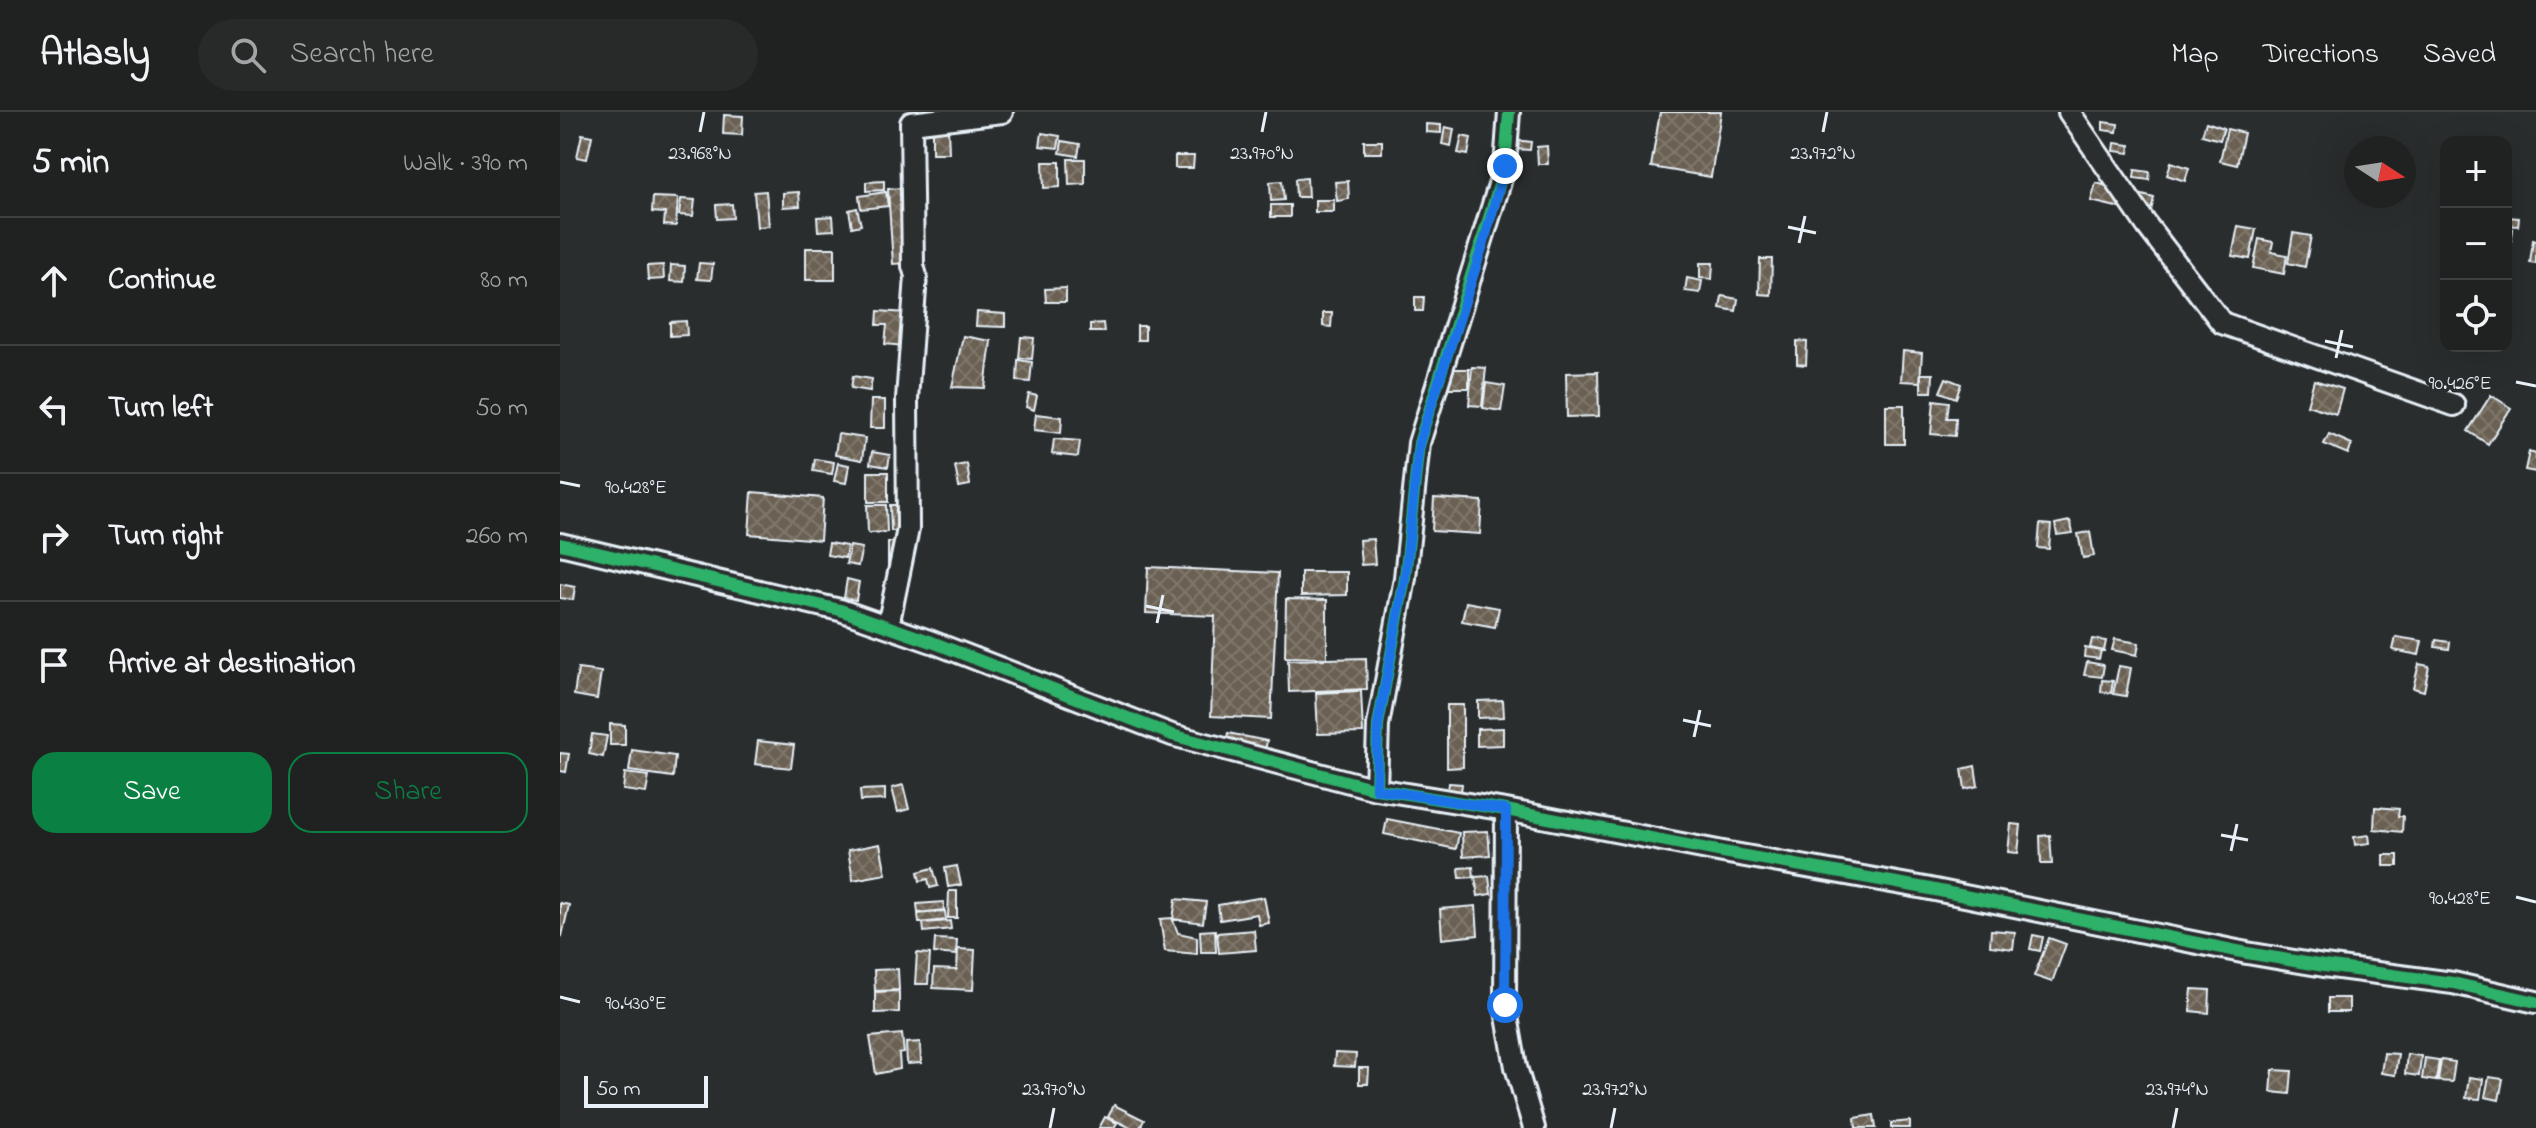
<!DOCTYPE html>
<html lang="en">
<head>
<meta charset="utf-8">
<style>
	body { margin:0; font-family:"Indie Flower",sans-serif; background:#282a2a; color:#f1f3f6 }
	.controls { position:absolute; right:24px; top:24px; display:grid; overflow:hidden; border-radius:16px; box-shadow:0 8px 32px #0002 }
	.controls button { width:72px; height:72px; display:grid; place-items:center; padding:0; border:0; border-bottom:2px solid #3d3f40; background:#202222; color:#f1f3f6; font:40px sans-serif }
	.compass { position:absolute; left:1784px; top:24px; width:72px; height:72px; border-radius:50%; background:#202222; box-shadow:0 8px 32px #0002; rotate:102deg }
	.scale { position:absolute; left:24px; bottom:20px; width:124px; box-sizing:border-box; padding-left:8px; border:4px solid #e8f1f8; border-top:0; font-size:22px; line-height:28px; white-space:nowrap; color:#e8f1f8; -webkit-text-stroke:6px #2a2d2e; paint-order:stroke }
	.stop { position:absolute; width:24px; height:24px; margin:-18px; border:6px solid #1a73e8; border-radius:50%; background:#fff }
	.stop.end { background:#1a73e8; border-color:#fff; box-shadow:0 2px 8px #0008 }
	.list { margin:0; padding:0; list-style:none }
	h2 { display:flex; justify-content:space-between; align-items:center; height:104px; margin:0; padding:0 32px; font-size:34px }
	h2 small { font-size:26px; font-weight:400; color:#a2a4a5 }
	.list li { display:grid; grid-template-columns:52px 1fr auto; gap:24px; align-items:center; box-sizing:border-box; height:128px; padding:0 32px; border-top:2px solid #3d3f40 }
	.list b { display:block; font-size:30px; white-space:nowrap }
	.list em { font-size:26px; font-style:normal; color:#a2a4a5 }
	.actions { display:flex; gap:16px; padding:24px 32px }
	.actions a { flex:1; padding:18px 0; border:2px solid #0b8043; border-radius:24px; text-align:center; font-size:28px; color:#0b8043 }
	.actions .main { background:#0b8043; color:#fff }
	.icon { flex:none; width:44px; height:44px; fill:none; stroke:currentColor; stroke-width:2; stroke-linecap:round; stroke-linejoin:round }
	.map { position:relative; flex:none; width:1976px; height:1016px; overflow:hidden }
	header { display:flex; align-items:center; gap:48px; box-sizing:border-box; height:112px; padding:0 40px; background:#202222; border-bottom:2px solid #3d3f40 }
	header strong { font-size:38px }
	nav { display:flex; gap:44px; margin-inline-start:auto; font-size:28px }
	.search { width:560px; height:72px; background:#282a2a; display:flex; align-items:center; gap:20px; box-sizing:border-box; padding:0 28px; border-radius:44px; color:#a2a4a5; font-size:30px }
	main { display:flex }
	aside { flex:1; background:#202222 }
	.map>svg:first-child { display:block }
</style>
</head>
<body>
<header>
<strong>Atlasly</strong>
<div class="search"><svg class="icon" aria-label="search" viewBox="0 0 24 24"><circle cx="10" cy="10" r="6"/><path d="M15 15l6 6"/></svg>Search here</div>
<nav><a>Map</a><a>Directions</a><a>Saved</a></nav>
</header>
<main>
<aside>
<h2>5 min<small>Walk · 390 m</small></h2>
<ul class="list">
<li><svg class="icon" aria-label="ahead" viewBox="0 0 24 24"><path d="M12 20V5M6 11l6-6 6 6"/></svg><div><b>Continue</b></div><em>80 m</em></li>
<li><svg class="icon" aria-label="left" viewBox="0 0 24 24"><path d="M17 20v-9H6M10 6l-5 5 5 5"/></svg><div><b>Turn left</b></div><em>50 m</em></li>
<li><svg class="icon" aria-label="right" viewBox="0 0 24 24"><path d="M7 20v-9h11M14 6l5 5-5 5"/></svg><div><b>Turn right</b></div><em>260 m</em></li>
<li><svg class="icon" aria-label="arrive" viewBox="0 0 24 24"><path d="M6 21V4h12l-3 4 3 4H6"/></svg><div><b>Arrive at destination</b></div></li>
</ul>
<div class="actions"><a class="main">Save</a><a>Share</a></div>
</aside>
<div class="map">
<svg width="1976" height="1016" viewBox="0 0 1976 1016">
	<defs>
		<pattern id="building-cross-hatch" width="8" height="8" patternUnits="userSpaceOnUse" patternTransform="scale(2)"><rect width="8" height="8" fill="#6b6052"/><path d="M0 0l8 8M0 8l8-8" fill="none" stroke="#80776c"/></pattern>
	</defs>
	<rect width="100%" height="100%" fill="#2a2d2e"/>
	<filter id="ink" filterUnits="userSpaceOnUse"><feTurbulence type="fractalNoise" baseFrequency=".0125" numOctaves="2"/><feDisplacementMap in="SourceGraphic" scale="16" xChannelSelector="R" yChannelSelector="G"/><feConvolveMatrix kernelMatrix="1 2 1 2 8 2 1 2 1" color-interpolation-filters="sRGB"/></filter>
	<g filter="url(#ink)">
		<path fill="url(#building-cross-hatch)" stroke="#e8f1f8" stroke-width="2" d="M1100 0H1161L1151 65 1091 55Z
			M164 3 183 4 182 23 163 22Z
			M1543 10 1558 12 1557 20 1543 18Z
			M1646 10 1664 16 1660 28 1642 23Z
			M866 12 881 13V21L866 20Z
			M388 15 389 41H372V16Z
			M885 15 894 17 891 34 882 32Z
			M1667 17 1684 21 1677 53 1660 49Z
			M482 21 500 24 498 36 480 34Z
			M22 22 32 24 27 47 17 45Z
			M902 24 911 26 908 43 898 41Z
			M954 28 971 30 970 38 953 37Z
			M502 29 520 32 518 44 500 41Z
			M804 29H822V41H804Z
			M1555 31 1570 33 1569 41 1554 39Z
			M987 34 988 52H978L977 35Z
			M615 44H634L633 56H615Z
			M508 47H525V72L509 73Z
			M483 50H500V75L484 76Z
			M1611 50 1629 56 1625 69 1607 63Z
			M1575 58 1590 60 1589 68 1574 66Z
			M747 66 748 85H736L735 67Z
			M324 69V78L306 79V70Z
			M722 69 724 88 711 89 710 70Z
			M788 69 789 87 777 89 775 70Z
			M1536 71 1594 86 1590 103 1531 89Z
			M342 76 347 151 333 152 328 77Z
			M206 79 209 114 197 115 194 80Z
			M239 80 240 94 223 95V81Z
			M326 80 328 94 301 97 299 84Z
			M93 85 118 86 116 114 104 113 105 101 92 100Z
			M121 87 135 88 133 104 119 103Z
			M755 88H774V100H755Z
			M172 92 173 106 157 107 156 93Z
			M711 93H730V105H711Z
			M297 96 301 113 292 115 289 98Z
			M273 104 274 118 258 119 257 105Z
			M1946 105 1959 106 1958 114 1946 113Z
			M1678 114 1696 117 1690 147 1672 144Z
			M1946 116 1953 117 1949 147 1946 146Z
			M1733 121 1751 124 1745 155 1728 151Z
			M1699 127 1713 130 1711 140 1727 143 1724 162 1693 156Z
			M1973 128 1976 129V152L1970 151Z
			M246 136H275V168H246Z
			M1200 147H1212L1211 183 1199 182Z
			M139 151 153 152 151 168 137 167Z
			M1140 151H1153L1152 167 1140 166Z
			M103 153 104 167 88 168 87 154Z
			M111 153 125 154 124 170 110 169Z
			M1127 166 1142 169 1140 181 1125 179Z
			M506 176V190H486L485 177Z
			M1162 184 1178 187 1176 199 1160 196Z
			M855 185H864L863 199H855Z
			M318 199 347 201 344 234 325 232 327 213H317Z
			M417 200 445 202V215L416 214Z
			M763 201H772L771 215 763 214Z
			M126 209 127 223 110 224V210Z
			M543 211 544 220H530V212Z
			M577 214H585V228H577Z
			M403 224 431 229 425 276 392 275Z
			M461 225 474 226 472 247 459 246Z
			M1237 229 1247 230 1246 253 1237 252Z
			M1343 239 1362 241 1360 270 1341 269Z
			M458 248 472 250 470 270 457 269Z
			M912 255 926 256 922 294 909 293Z
			M884 257H909V276H884Z
			M1038 260 1039 304 1007 305 1006 261Z
			M1361 262H1373L1372 280H1361Z
			M293 264 312 267 310 279 291 276Z
			M1386 266 1401 272 1396 286 1380 280Z
			M1754 268 1783 277 1776 302 1747 293Z
			M926 271 945 274 941 299 923 296Z
			M469 282 477 284 474 298 466 295Z
			M1931 283 1951 296 1928 332 1908 319Z
			M311 288H325V316H310Z
			M1374 288 1389 290 1387 306H1396L1395 324 1371 322Z
			M1326 293H1344V332H1326Z
			M476 302 502 305 501 321 474 318Z
			M278 322 305 326 302 348 275 343Z
			M1769 322 1792 332 1788 342 1764 332Z
			M494 327 520 329 518 345 492 342Z
			M312 340 330 343 328 355 310 352Z
			M1969 340 1976 342V360L1965 358Z
			M255 347 274 350 272 362 253 359Z
			M278 351 289 353 286 371 274 369Z
			M407 352 410 373 399 375 395 354Z
			M308 360H328V390H308Z
			M192 380 263 386 260 428 189 422Z
			M874 386 922 389 920 422 872 419Z
			M307 393H326L327 420 308 421Z
			M330 393H340L341 419H331Z
			M1510 409 1513 421 1497 423 1495 412Z
			M1480 412 1491 413 1489 437 1478 436Z
			M1530 420 1534 444 1523 446 1518 422Z
			M813 427 815 452 801 453 799 428Z
			M328 430H342V457H328Z
			M269 431 287 434 285 446 267 443Z
			M290 434 302 436 298 454 286 452Z
			M588 455 718 461 711 607 651 604 655 504 586 501Z
			M741 460H787V483L741 484Z
			M287 467 299 470 296 488 284 486Z
			M0 472 15 475 13 488 0 486Z
			M726 487 767 488V546L725 545Z
			M906 490 939 496 935 515 902 509Z
			M1836 525 1862 529 1859 543 1833 538Z
			M1532 527 1546 529 1544 539 1530 536Z
			M1555 527 1579 531 1577 543 1552 538Z
			M1876 528 1890 530 1889 537 1875 535Z
			M1525 536 1541 539 1539 547 1524 545Z
			M806 546 807 577 729 580 728 548Z
			M1527 550 1544 553 1542 565 1524 563Z
			M1859 552 1869 554 1864 579 1853 576Z
			M1559 554 1571 556 1566 584 1553 582Z
			M18 557 41 560 37 587 14 583Z
			M1542 568 1553 569 1551 581 1541 580Z
			M801 579 803 621 758 622 756 581Z
			M943 588 944 605 918 606V589Z
			M887 593H903V655L887 656Z
			M50 612 65 613V633H50Z
			M943 616V633L917 634V617Z
			M668 621 707 629 704 643 665 635Z
			M32 622 47 624 43 645 29 642Z
			M198 629 234 633 231 656 195 652Z
			M72 638 115 644 113 665 69 659Z
			M0 641 9 642 6 660 0 659Z
			M1415 654 1418 674 1405 677 1402 657Z
			M65 661 89 664 86 681 63 678Z
			M889 671 902 672 900 688 887 686Z
			M343 673 349 697 338 700 332 676Z
			M325 677V688L301 689 300 678Z
			M1815 695 1839 697 1838 704H1843L1842 720 1814 717Z
			M827 707 899 721 896 737 824 722Z
			M1451 712 1461 713 1458 741 1448 740Z
			M928 719 930 743 903 745 902 720Z
			M1490 723 1492 752H1481L1480 724Z
			M1809 723 1810 731 1795 733 1794 725Z
			M320 732 326 762 293 768 288 738Z
			M1824 743H1838V754H1824Z
			M397 754 401 773 388 775 385 756Z
			M913 755 914 765 900 766 899 756Z
			M373 756 378 774 370 776 368 767 360 769 358 760Z
			M929 764 931 782 918 784 915 765Z
			M389 779H397V806H388Z
			M704 785 709 811 699 813 697 802 660 808 658 793Z
			M616 787 646 790 643 811 613 807Z
			M384 790V798L358 801 357 792Z
			M0 791 9 793 2 824 0 823Z
			M916 794 918 823 882 827 880 797Z
			M385 799 386 808 359 811 358 802Z
			M612 806 618 821 637 825V842L605 839 600 807Z
			M390 809 391 817 364 820 363 811Z
			M655 818 656 840H641L640 819Z
			M694 818 696 838 659 841 657 821Z
			M1431 818 1455 820 1453 837 1430 834Z
			M1473 823 1483 825 1480 839 1470 837Z
			M1489 826 1506 832 1492 870 1474 864Z
			M375 827 397 828 396 843 374 841Z
			M398 837 415 838 413 878 373 876 374 857 397 858Z
			M357 841 370 842 368 872H355Z
			M338 857 339 878 315 879 314 858Z
			M1632 877 1650 878 1649 901 1630 899Z
			M339 879V900L315 901V880Z
			M1768 886H1789V900H1768Z
			M342 922 344 941 339 942 340 957 316 962 310 925Z
			M360 930 361 951 347 952 346 931Z
			M775 941 796 942 795 955 774 954Z
			M1824 941 1838 942 1835 963 1821 961Z
			M1847 942 1861 944 1859 964 1845 962Z
			M1865 946 1879 948 1876 969 1862 967Z
			M1881 948 1895 950 1892 970 1878 969Z
			M799 956H809L808 972H799Z
			M1713 958 1732 959 1730 982 1711 980Z
			M1909 965 1923 967 1920 987 1906 986Z
			M1929 965 1943 967 1939 988 1925 985Z
			M554 993 584 1008 580 1016H571L548 1005Z
			M1314 1003 1316 1016H1296L1295 1006Z
			M545 1005 557 1011 554 1016H539Z
			M1350 1009V1016H1331V1011Z"/>
		<g fill="none" stroke-linecap="round" stroke-linejoin="round">
			<g stroke="#e8f1f8" stroke-width="26">
				<path id="minor" d="M1509 0 1588 115 1662 211 1894 293
					M0 432 280 498 372 530 612 623 816 677 946 698 1163 740 1365 776 1687 841 1764 854 1893 871 1976 890
					M328 514 348 417 347 287 356 164 353 154 351 11 442 0
					M816 677 818 613 845 466 859 331 945 54 949 0
					M946 698 945 893 956 955 974 1016"/>
			</g>
			<use href="#minor" stroke="#2a2d2e" stroke-width="20"/>
			<g stroke="#2a2d2e" stroke-width="17">
				<path id="cycleway" d="M0 432 280 498 372 530 612 623 816 677 946 698 1163 740 1365 776 1687 841 1764 854 1893 871 1976 890
					M816 677 818 613 845 466 859 331 945 54 949 0"/>
			</g>
			<use href="#cycleway" stroke="#2db169" stroke-width="12"/>
		</g>
	</g>
	<g fill="none" stroke-linecap="round" stroke-linejoin="round" filter="url(#ink)">
		<path stroke="#1a73e8" stroke-width="10" d="M945 893 946 698 816 677 818 613 845 466 859 331 924 130 945 54"/>
	</g>
	<path fill="none" stroke="#e8f1f8" stroke-width="3" d="M140 20 144 0M702 20 706 0M1263 20 1267 0M1228 115 1256 121M1239 131 1245 104M1765 229 1793 235M1776 246 1782 218M1956 270 1976 274M0 370 20 374M586 494 614 500M597 511 603 483M1123 608 1151 614M1134 625 1140 598M1661 723 1688 728M1671 739 1677 712M1956 785 1976 790M0 885 20 890M490 1016 494 996M1051 1016 1055 996M1613 1016 1617 996"/>
	<g font-size="20" text-anchor="middle" fill="#e8f1f8" stroke="#2a2d2e" stroke-width="7" stroke-linejoin="round" paint-order="stroke">
		<text x="140" y="47">23.968°N</text>
		<text x="702" y="47">23.970°N</text>
		<text x="1263" y="47">23.972°N</text>
		<text x="1900" y="277">90.426°E</text>
		<text x="76" y="381">90.428°E</text>
		<text x="1900" y="792">90.428°E</text>
		<text x="76" y="897">90.430°E</text>
		<text x="494" y="983">23.970°N</text>
		<text x="1055" y="983">23.972°N</text>
		<text x="1617" y="983">23.974°N</text>
	</g>
</svg>
<div class="controls">
<button>+</button>
<button>−</button>
<button><svg class="icon" aria-label="locate" viewBox="0 0 24 24"><circle cx="12" cy="12" r="6"/><path d="M12 2v4M12 18v4M2 12h4M18 12h4"/></svg></button>
</div>
<svg class="compass" viewBox="-18 -18 36 36"><path d="M0-13l5 13h-10z" fill="#e53935"/><path d="M0 13l5-13h-10z" fill="#a2a4a5"/></svg>
<div class="scale">50 m</div>
<div class="stop" style="left:945px;top:893px"></div>
<div class="stop end" style="left:945px;top:54px"></div>
</div>
</main>
</body>
</html>
